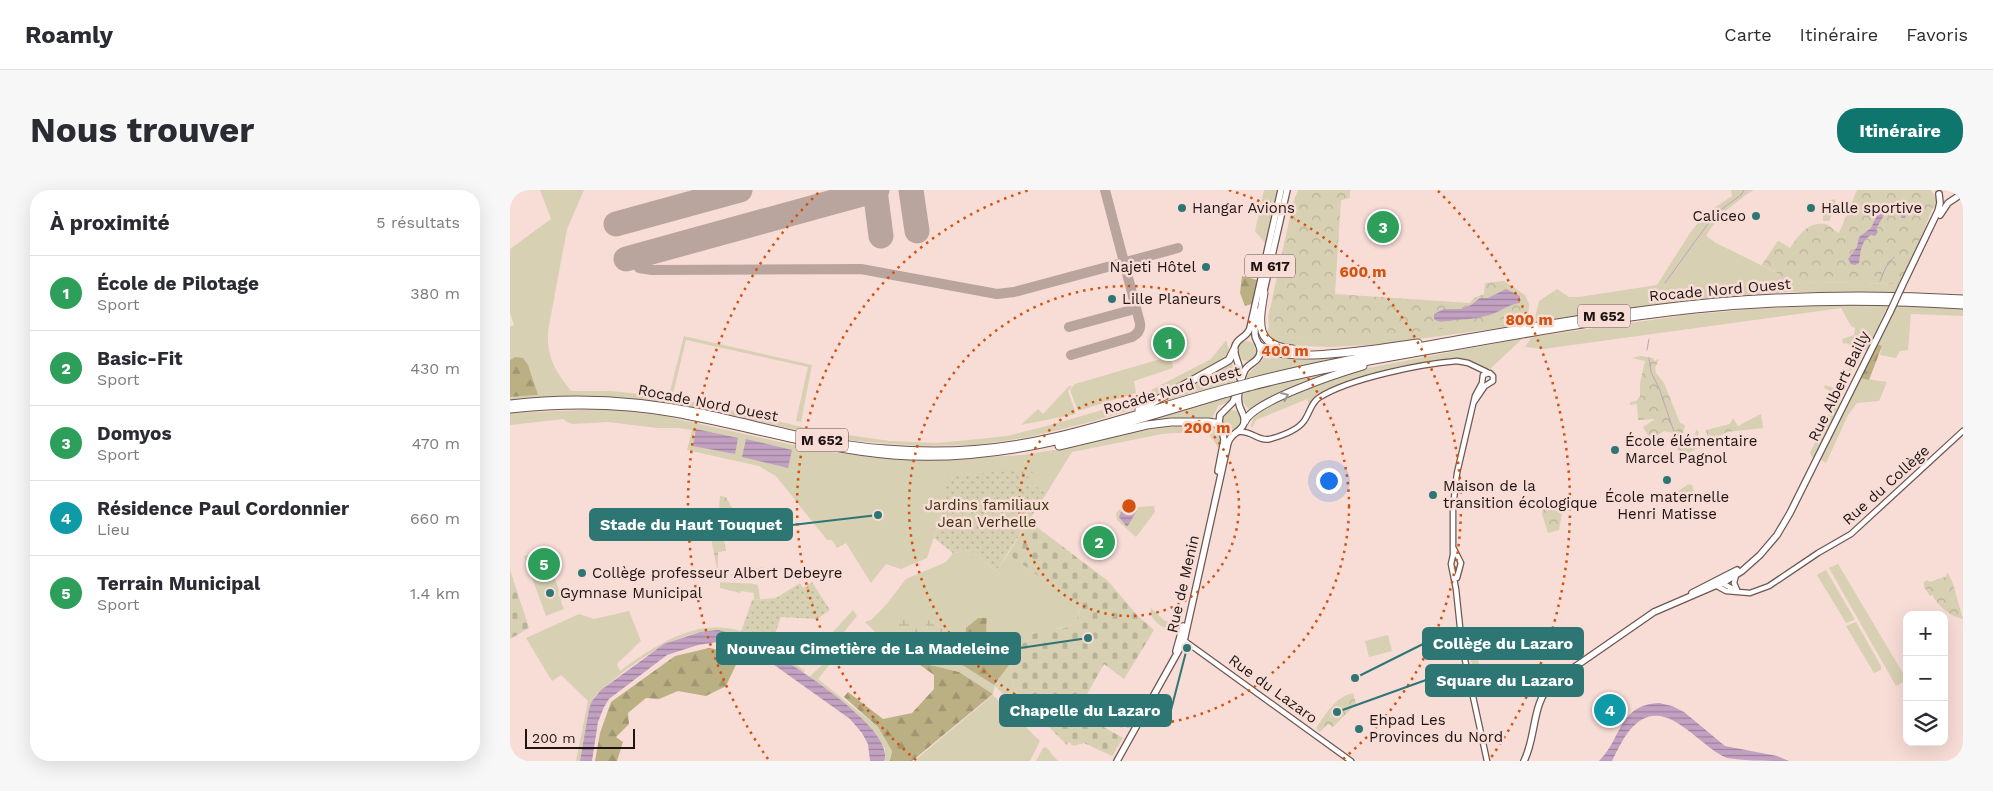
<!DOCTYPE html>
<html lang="fr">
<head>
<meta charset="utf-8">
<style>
	body { margin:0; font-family:"Work Sans",sans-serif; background:#f7f7f7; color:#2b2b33 }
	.controls { position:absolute; right:15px; bottom:15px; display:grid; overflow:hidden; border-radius:10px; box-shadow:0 5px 20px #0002 }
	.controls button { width:45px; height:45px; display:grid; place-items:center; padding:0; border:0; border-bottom:1px solid #e1e1e2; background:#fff; color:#2b2b33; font:25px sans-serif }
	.scale { position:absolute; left:15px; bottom:12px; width:110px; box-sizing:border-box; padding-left:5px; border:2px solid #1e1513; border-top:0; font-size:14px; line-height:18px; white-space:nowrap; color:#1e1513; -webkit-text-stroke:4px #f8dcd6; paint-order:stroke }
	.you { position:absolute; left:818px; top:290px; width:18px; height:18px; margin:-12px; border:4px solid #fff; border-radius:50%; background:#1a73e8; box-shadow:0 0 0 8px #1a73e833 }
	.badge { display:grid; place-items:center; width:32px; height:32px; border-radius:50%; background:#0f766e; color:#fff; font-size:16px; font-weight:700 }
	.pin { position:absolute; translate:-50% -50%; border:2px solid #fff; box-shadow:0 1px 5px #0006 }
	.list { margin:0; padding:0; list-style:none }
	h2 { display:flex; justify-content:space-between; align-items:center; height:65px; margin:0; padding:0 20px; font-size:21px }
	h2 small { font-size:16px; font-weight:400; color:#7c7c81 }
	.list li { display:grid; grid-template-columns:32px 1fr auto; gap:15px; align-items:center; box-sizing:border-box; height:75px; padding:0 20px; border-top:1px solid #e1e1e2 }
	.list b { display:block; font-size:19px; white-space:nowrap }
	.list p { margin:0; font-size:16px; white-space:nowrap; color:#7c7c81 }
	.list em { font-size:16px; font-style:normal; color:#7c7c81 }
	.icon { flex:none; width:28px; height:28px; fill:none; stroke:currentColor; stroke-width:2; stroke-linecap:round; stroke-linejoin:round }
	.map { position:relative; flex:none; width:1453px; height:571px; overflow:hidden; border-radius:20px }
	header { display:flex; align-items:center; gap:30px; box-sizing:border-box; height:70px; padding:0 25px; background:#fff; border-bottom:1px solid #e1e1e2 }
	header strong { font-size:24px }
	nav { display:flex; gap:28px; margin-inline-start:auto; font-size:18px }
	.intro { display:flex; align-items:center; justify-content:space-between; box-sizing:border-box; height:120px; padding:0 30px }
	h1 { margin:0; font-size:35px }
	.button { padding:12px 22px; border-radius:20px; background:#0f766e; color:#fff; font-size:18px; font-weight:700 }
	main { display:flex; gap:30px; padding:0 30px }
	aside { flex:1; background:#fff; border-radius:20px; box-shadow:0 5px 20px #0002 }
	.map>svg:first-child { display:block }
</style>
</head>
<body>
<header>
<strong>Roamly</strong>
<nav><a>Carte</a><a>Itinéraire</a><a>Favoris</a></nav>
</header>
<div class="intro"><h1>Nous trouver</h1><a class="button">Itinéraire</a></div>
<main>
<aside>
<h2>À proximité<small>5 résultats</small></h2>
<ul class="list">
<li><span class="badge" style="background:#2e9e5b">1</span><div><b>École de Pilotage</b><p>Sport</p></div><em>380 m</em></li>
<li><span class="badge" style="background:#2e9e5b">2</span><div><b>Basic-Fit</b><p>Sport</p></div><em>430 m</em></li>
<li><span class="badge" style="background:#2e9e5b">3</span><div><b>Domyos</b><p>Sport</p></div><em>470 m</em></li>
<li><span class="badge" style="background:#0f9aa8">4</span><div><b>Résidence Paul Cordonnier</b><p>Lieu</p></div><em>660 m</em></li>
<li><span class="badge" style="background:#2e9e5b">5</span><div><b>Terrain Municipal</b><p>Sport</p></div><em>1.4 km</em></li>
</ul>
</aside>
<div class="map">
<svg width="1453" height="571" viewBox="0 0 1453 571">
	<defs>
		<pattern id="forest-firs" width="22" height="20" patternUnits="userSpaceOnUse" patternTransform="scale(1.25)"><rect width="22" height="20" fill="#bbb084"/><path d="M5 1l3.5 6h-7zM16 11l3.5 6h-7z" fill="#a09671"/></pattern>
		<pattern id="wetland-marsh" width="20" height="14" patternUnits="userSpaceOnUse" patternTransform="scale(1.25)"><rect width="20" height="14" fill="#d7d0b3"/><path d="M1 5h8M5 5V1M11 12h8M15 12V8" fill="none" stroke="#b8b299"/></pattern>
		<pattern id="cemetery-stones" width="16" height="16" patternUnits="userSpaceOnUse" patternTransform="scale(1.25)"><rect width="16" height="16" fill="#d7d0b3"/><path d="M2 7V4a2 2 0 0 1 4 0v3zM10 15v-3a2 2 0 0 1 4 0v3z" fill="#b8b299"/></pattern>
		<pattern id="park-crowns" width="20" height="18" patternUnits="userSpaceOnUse" patternTransform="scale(1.25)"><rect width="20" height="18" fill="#d7d0b3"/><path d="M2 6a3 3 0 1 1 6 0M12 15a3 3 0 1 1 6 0" fill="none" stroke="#b8b299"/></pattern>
		<pattern id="garden-dots" width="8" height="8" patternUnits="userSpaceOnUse" patternTransform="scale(1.25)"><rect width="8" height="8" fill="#d7d0b3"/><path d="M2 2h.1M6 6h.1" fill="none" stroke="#b8b299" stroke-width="1.8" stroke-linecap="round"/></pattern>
		<pattern id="water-rules" width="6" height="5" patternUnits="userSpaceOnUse" patternTransform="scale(1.25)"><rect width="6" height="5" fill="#c2a0c1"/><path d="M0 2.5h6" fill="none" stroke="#9d819c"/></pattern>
	</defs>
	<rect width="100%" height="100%" fill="#f8dcd6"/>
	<path fill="#d7d0b3" d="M30 0H74L57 39 38 141C37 168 45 180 61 201H101L147 206 190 213 309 241 380 251 427 253 469 249 497 246 544 234 599 218 626 208 701 169 716 150 719 160 717 168 624 219 577 233 519 247 467 255 408 256 346 251 287 240 202 221 117 208 80 206 0 210V207L28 205 5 167 0 170V137L4 135 0 123V59L41 29Z
		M754 0H767L755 53 745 41Z
		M1221 0H1244L1237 4 1209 26 1196 46 1206 53 1269 84 1264 96 1305 92 1389 94 1385 102H1278L1181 110 1024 132 1029 111 1047 99 1059 107H1069L1147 95 1180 43 1195 24 1222 6Z
		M1325 9 1326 13 1324 18 1321 19 1317 17 1323 23 1319 31H1313V16L1316 15 1317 11Z
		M1015 105 1019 114 1018 134 873 154 819 157 770 155 756 146 759 136 767 146 774 148 888 144 1014 121Z
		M1331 115H1378L1358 160H1352L1328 205 1314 198 1315 195 1326 199 1336 179 1339 180 1343 170 1341 169 1346 158 1336 153 1333 154 1332 149 1344 145 1345 138 1341 136 1331 118 1033 159 1015 157 1021 148 1028 146 1177 125 1243 119Z
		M1386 115 1453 119V126L1401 124 1398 160 1390 161 1386 168 1370 165 1372 156 1367 154Z
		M174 146 302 175 291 232 286 231 298 177 176 150 163 204 160 201Z
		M1013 148 980 179C968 180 960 169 948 168 934 168 919 172 906 175 870 181 825 187 799 214L797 209 746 230 742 238 741 236 745 222 797 198 853 179Z
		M727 161a10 10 0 1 1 20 0a10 10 0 1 1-20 0Z
		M756 163 782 166H827V168L736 189C740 177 752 176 756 163Z
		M661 166 663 178 624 191 626 203 568 221 560 200 565 194Z
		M721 172 726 181 725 192 647 214Z
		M831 180 740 221 733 212 734 203 744 199Z
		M1350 188 1377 192 1369 211 1347 213 1338 225 1316 273 1310 269Z
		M559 196H562L558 201 566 224 511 235 528 219 533 224Z
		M721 206 720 211 708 216 702 229 631 233Z
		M1325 212 1331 214 1305 269 1302 267 1300 263Z
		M95 219 150 225 305 260 368 268 426 270 512 265 569 256 617 243 658 237 703 234 711 249 710 256 708 257 698 243 695 241 652 244 562 262 536 304 517 289 434 293V317L417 368 391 379 376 374 361 393 336 353 327 358 322 350H317L266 286 249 276 177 260 182 240 168 238H147L98 232 62 234 55 231 54 229 0 235V223Z
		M712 230a10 10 0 1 1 20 0a10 10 0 1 1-20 0Z
		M1179 294 1182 295 1185 304 1173 310 1170 308 1168 301Z
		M644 316 645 322 626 347 607 330 606 323 611 318Z
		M460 360 486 381 498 364 571 417 564 433 558 437 539 439 523 443 504 461 496 455 490 463 483 459 484 455C475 447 476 440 477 428L450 459H438L433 439 416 428 418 441 416 445 394 456 449 473 484 495 502 471C496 501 514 517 541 522L530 534 525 529 521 532 485 496 483 504 449 482 412 473 410 475 386 462 355 432 361 430 375 416 396 389 436 372 443 363Z
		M35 362 52 408 51 412 54 419 36 426 14 366Z
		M1328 374 1397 490 1386 496 1319 378Z
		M252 377 254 383C243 386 232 388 220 385Z
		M1316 380 1344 428V430L1336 433 1307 385Z
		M210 392C219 393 244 393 248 395L250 409 244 410V403L231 401 230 403 210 398Z
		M641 418 655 431 667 434 665 440C654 439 638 431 641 418Z
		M343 420 347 426 326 452 320 445Z
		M119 421 131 451 107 474 110 481C153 450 198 420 251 450 266 459 280 471 295 481L293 483C268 466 245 448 215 442 174 432 114 479 85 506L79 519 70 571H66L78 511 51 485 42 491 16 448 69 424 84 429Z
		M1346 432 1371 476V480L1364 483 1336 436Z
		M878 445 882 461 859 467 855 451Z
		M962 448 970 477 963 479 956 450Z
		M322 466 324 469 308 489 368 537 382 561 380 571H374L375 559C355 525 331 510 299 487Z
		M483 505 530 551 520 571H404Z
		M536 557 548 571H526L533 558Z"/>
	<path fill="url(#forest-firs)" d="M732 86 747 90 742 114 735 116 730 103Z
		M1367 154 1372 156 1359 190 1350 188Z
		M5 167 13 168 18 175 28 205 0 207V170Z
		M468 428H477C476 439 475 447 484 455L483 459 502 471 484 495 449 473 433 468 438 459H450L458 449 456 447V438Z
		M199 458 231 464 216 496 196 506 168 501 149 509 136 508 118 523 119 534 106 547 113 552 107 571H85L90 543 101 512 165 466Z
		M412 473 449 482 483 504 402 571H380L382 561 368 537 334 507 338 502 373 529 402 523 424 499V485L410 475Z"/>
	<path fill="url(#wetland-marsh)" d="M416 428 433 439 438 459 433 468 394 456 382 444 393 429 416 445 418 437 412 430Z"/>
	<path fill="url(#cemetery-stones)" d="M519 331 598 391 627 425 644 440 614 489 594 474 567 522 613 548 602 566 574 553 563 556 559 552 557 555 533 531 540 522C514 520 496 498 502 471L490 463 496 455 504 460C514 448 525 440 542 438 546 438 553 439 558 437 566 434 568 424 571 417L498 364Z
		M0 380 19 438 0 449Z"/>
	<path fill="url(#park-crowns)" d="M788 0H840V8L831 10 825 104 960 113 964 108 974 104 975 93 994 91 1015 105 1014 124 1012 126C970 133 928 141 886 144 849 147 811 147 774 148L767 146 759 136 758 128 783 13Z
		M1347 0H1420L1426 7V15L1422 19 1413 43 1389 94 1305 92 1263 96 1269 84 1252 75 1267 52 1269 51 1280 58C1289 45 1297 32 1315 34 1320 35 1324 41 1329 43Z
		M1131 166 1143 168 1145 172 1146 170 1149 169 1145 178 1146 183 1154 193 1170 233 1175 235 1173 244 1175 250 1183 252 1186 240 1189 242 1186 253 1190 255 1198 250 1196 240 1220 234 1223 228 1228 236 1251 224 1253 238 1217 242 1170 268 1163 243 1154 241 1144 248 1146 253 1142 252 1133 237 1145 229 1128 230 1127 214 1120 215V212L1127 211 1130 206V193L1135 171 1122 168Z
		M210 306 216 307 223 320 199 335 197 331 196 319 209 320Z
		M1034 309 1047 313 1052 323 1049 340 1038 343 1032 324Z
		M211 334 216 361 208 362V384L200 343Z
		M1438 383 1443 394 1453 429C1440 426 1429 417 1422 405L1420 406 1414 397V392L1417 390 1420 392 1437 386 1436 384Z
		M843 503 846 514 823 537 818 534 810 542 806 538C816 524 825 507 843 503Z"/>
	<path fill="url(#garden-dots)" d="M518 279 523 282 517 289 536 304 486 381 460 360 443 363 424 348 434 317V293L440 286Z
		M302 392 320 420 307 429 271 427 261 456 248 448 231 442 242 410 266 408 290 393 293 398Z"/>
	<path fill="url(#water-rules)" d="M1383 12 1394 15 1399 19 1395 28H1392L1387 19 1378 18 1366 39 1368 42 1365 46 1361 45C1351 50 1350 64 1349 73L1345 75 1341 74 1338 69 1347 57 1349 47 1361 38 1371 17Z
		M996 99 1010 106V113C1000 114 994 119 985 123 972 128 960 129 947 130 939 130 930 134 924 129V124L934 119H951L961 115 970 108H978Z
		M186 239 228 248 225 264 183 256Z
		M236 249 282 260 278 278 232 267Z
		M628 319 617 337 609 327 611 322 618 320Z
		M208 440 237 447 250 454C275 471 387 538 374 571H360L358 554 352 543 340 529 253 467 230 456 207 452 188 455 157 465 99 509 94 517 88 532 82 571H70L79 519 82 511 91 500 154 454 190 442Z
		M1149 513 1162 516 1174 522 1215 556 1267 566 1279 571C1259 571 1236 571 1217 568 1186 555 1153 499 1119 541 1112 550 1107 561 1102 571H1089C1112 549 1108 515 1149 513Z"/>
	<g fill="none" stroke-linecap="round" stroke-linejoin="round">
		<path stroke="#c2a0c1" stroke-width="1" d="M1370 91 1376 77 1384 67
			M1155 93 1205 24 1231 5 1234 0
			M1137 160 1139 149
			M1139 168 1141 182 1149 198 1172 265"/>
		<path stroke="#baa49e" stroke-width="10" d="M129 78 142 80 351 79 487 104 504 102 668 58
			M559 137 625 119 626 118 625 113
			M561 165 622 147C628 144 631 140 630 133L595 0"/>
		<path stroke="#baa49e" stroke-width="25" d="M365 0 371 46
			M401 0 407 41
			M106 34 230 0
			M116 69 367 0"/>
		<g stroke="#6e5651" stroke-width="7">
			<path id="minor" d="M964 212 975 196 983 191V186L980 183 973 185 972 193 965 206 947 283 943 317V365L941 374 946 399 952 456 977 571
				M728 242C742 240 748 252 760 249 771 246 787 241 794 231 800 223 801 212 810 207 841 188 911 174 947 171L958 173 977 182
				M944 359 951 373 947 388
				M1226 385 1224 393 1227 400
				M1210 392 1225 400
				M1205 395 1216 401 1240 403 1259 396 1308 363 1341 344 1453 241
				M672 449 841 571"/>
		</g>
		<g stroke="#6e5651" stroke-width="8">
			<path id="major" d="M1430 25 1438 13 1453 3
				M1392 96 1428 21 1430 13 1429 4
				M753 105 777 0
				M730 188C732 175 722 165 725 156 728 147 737 148 740 138L771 0
				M711 237 709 232 710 225 723 212 726 204
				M708 281 714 250 712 239
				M1182 403 1227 380
				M666 461 673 436
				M607 571 674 451 718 253C721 242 732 242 734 233 736 225 730 221 729 214 727 206 731 188 735 180 739 173 749 172 750 163 752 155 745 151 745 145 744 137 747 129 749 121
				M1014 571C1027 545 1021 513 1043 492L1144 422 1216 391 1232 381 1250 365 1267 345 1280 323 1380 122"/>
		</g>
		<g stroke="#6e5651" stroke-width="9">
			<path id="highway" d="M754 103C749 133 744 156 783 159
				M750 156C773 176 877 157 908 153
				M741 192C810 174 881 162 952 149 1037 134 1121 120 1207 112 1289 105 1371 104 1453 109
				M739 197C812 178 887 166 961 153 1035 140 1110 127 1185 119 1274 110 1364 109 1453 115
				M0 214C64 206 128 210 191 223 253 236 313 255 376 259 432 264 489 260 545 247 603 234 660 213 718 198
				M0 219C55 213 110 213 165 223 238 236 309 259 383 265 500 274 608 235 718 203
				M629 220 719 170 724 160
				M735 231C744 211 829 183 853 176
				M549 256 637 235 661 232H698L705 233 710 236"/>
		</g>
		<use href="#minor" stroke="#fff" stroke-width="4.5"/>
		<use href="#major" stroke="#fff" stroke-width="5.5"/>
		<use href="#highway" stroke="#fff" stroke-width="7"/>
		<g stroke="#6e5651" stroke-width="8" stroke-linecap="butt">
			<path id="major-bridge" d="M1380 122 1392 96"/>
		</g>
		<g stroke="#6e5651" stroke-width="9" stroke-linecap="butt">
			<path id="highway-bridge" d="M718 198 741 192
				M718 203 739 197"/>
		</g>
		<use href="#major-bridge" stroke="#fff" stroke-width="5.5"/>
		<use href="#highway-bridge" stroke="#fff" stroke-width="7"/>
	</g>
	<defs><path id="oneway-chevron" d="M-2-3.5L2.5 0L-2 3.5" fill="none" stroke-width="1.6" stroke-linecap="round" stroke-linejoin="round" transform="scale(1.25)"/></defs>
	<use stroke="#9a9695" href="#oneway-chevron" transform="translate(775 206) rotate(-25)"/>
	<g fill="none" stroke="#d4520d" stroke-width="2.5" stroke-dasharray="2.5 5">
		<circle cx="619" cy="316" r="110"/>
		<circle cx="619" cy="316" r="220"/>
		<path d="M406 570A331 331 0 0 1 519 0M719 0A331 331 0 0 1 832 570"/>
		<path d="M258 569A441 441 0 0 1 310 1M928 1A441 441 0 0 1 980 569"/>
	</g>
	<g fill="#2d7674" stroke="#f8dcd6" stroke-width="2">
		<circle cx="672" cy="18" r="5"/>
		<circle cx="1301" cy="18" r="5"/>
		<circle cx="1246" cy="26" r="5"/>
		<circle cx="696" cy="77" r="5"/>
		<circle cx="602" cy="109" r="5"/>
		<circle cx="1105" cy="260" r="5"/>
		<circle cx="1157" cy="290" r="5"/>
		<circle cx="923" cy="305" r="5"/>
		<circle cx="72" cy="383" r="5"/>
		<circle cx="40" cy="403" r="5"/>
		<circle cx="849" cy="539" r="5"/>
	</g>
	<g text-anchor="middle" stroke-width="5" stroke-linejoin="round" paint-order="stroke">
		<g fill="#f8dcd6" stroke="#5f514e" stroke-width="1">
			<rect x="735" y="64.5" width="50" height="23" rx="4"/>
			<rect x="1068" y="114.5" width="52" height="23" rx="4"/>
			<rect x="286" y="238.5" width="52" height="23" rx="4"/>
		</g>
		<g font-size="14" font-weight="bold" fill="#1e1513">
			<text x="760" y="81">M 617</text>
			<text x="1094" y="131">M 652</text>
			<text x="312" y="255">M 652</text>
		</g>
		<g font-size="15" fill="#1e1513" stroke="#f8dcd6" text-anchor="start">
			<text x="682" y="23">Hangar Avions</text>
			<text x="1311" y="23">Halle sportive</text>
			<text x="1236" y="31" text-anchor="end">Caliceo</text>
			<text x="686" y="82" text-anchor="end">Najeti Hôtel</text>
			<text x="612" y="114">Lille Planeurs</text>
			<text x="1115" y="256">École élémentaire<tspan x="1115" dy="17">Marcel Pagnol</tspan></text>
			<text x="933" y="301">Maison de la<tspan x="933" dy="17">transition écologique</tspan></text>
			<text x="1157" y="312" text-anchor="middle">École maternelle<tspan x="1157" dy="17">Henri Matisse</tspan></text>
			<text x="82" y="388">Collège professeur Albert Debeyre</text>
			<text x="50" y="408">Gymnase Municipal</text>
			<text x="859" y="535">Ehpad Les<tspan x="859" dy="17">Provinces du Nord</tspan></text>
		</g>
		<g font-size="15" fill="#1e1513" stroke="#f8dcd6">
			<text transform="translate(1210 100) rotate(-5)" y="5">Rocade Nord Ouest</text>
			<text transform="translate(1329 196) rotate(-64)" y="5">Rue Albert Bailly</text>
			<text transform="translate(662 200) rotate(-16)" y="5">Rocade Nord Ouest</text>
			<text transform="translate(198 213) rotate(11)" y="5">Rocade Nord Ouest</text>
			<text transform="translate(1376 295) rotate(-42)" y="5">Rue du Collège</text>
			<text transform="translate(673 394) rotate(-77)" y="5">Rue de Menin</text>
			<text transform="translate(763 499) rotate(36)" y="5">Rue du Lazaro</text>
		</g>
		<g font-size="15" fill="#3b330e" stroke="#f8dcd6">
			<text x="477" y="320">Jardins familiaux<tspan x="477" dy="17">Jean Verhelle</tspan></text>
		</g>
	</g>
	<circle cx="619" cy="316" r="8" fill="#d4520d" stroke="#f8dcd6" stroke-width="2.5"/>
	<g font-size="15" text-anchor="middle" font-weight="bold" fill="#d4520d" stroke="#f8dcd6" stroke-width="5" stroke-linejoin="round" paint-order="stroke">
		<text x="853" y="87">600 m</text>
		<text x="1019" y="135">800 m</text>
		<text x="775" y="166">400 m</text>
		<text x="697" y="243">200 m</text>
	</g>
	<path fill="none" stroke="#2d7674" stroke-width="2" d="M368 325L282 335M845 488L913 454M578 448L510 458M827 522L916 490M677 458L661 520"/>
	<g fill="#2d7674" stroke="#f8dcd6" stroke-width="2">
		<circle cx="368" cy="325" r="5"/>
		<circle cx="845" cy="488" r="5"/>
		<circle cx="578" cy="448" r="5"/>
		<circle cx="827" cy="522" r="5"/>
		<circle cx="677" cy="458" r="5"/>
	</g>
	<g fill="#2d7674" stroke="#2d7674" stroke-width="2">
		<rect x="80" y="319" width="202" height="31" rx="5"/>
		<rect x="913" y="438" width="160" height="31" rx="5"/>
		<rect x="207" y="443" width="303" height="31" rx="5"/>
		<rect x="916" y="475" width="157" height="31" rx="5"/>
		<rect x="490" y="505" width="171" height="31" rx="5"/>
	</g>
	<g font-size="16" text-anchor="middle" font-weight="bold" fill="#fff">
		<text x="181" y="340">Stade du Haut Touquet</text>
		<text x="993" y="459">Collège du Lazaro</text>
		<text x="358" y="464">Nouveau Cimetière de La Madeleine</text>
		<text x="995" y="496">Square du Lazaro</text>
		<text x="575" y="526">Chapelle du Lazaro</text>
	</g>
</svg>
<div class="controls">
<button>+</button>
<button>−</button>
<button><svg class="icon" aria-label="layers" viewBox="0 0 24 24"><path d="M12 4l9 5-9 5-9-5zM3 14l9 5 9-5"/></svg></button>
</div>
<div class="scale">200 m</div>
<div class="you"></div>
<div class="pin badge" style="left:659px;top:153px;background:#2e9e5b">1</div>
<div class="pin badge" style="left:589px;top:352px;background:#2e9e5b">2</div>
<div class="pin badge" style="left:873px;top:37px;background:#2e9e5b">3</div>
<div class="pin badge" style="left:1100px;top:520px;background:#0f9aa8">4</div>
<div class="pin badge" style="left:34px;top:374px;background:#2e9e5b">5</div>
</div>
</main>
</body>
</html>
